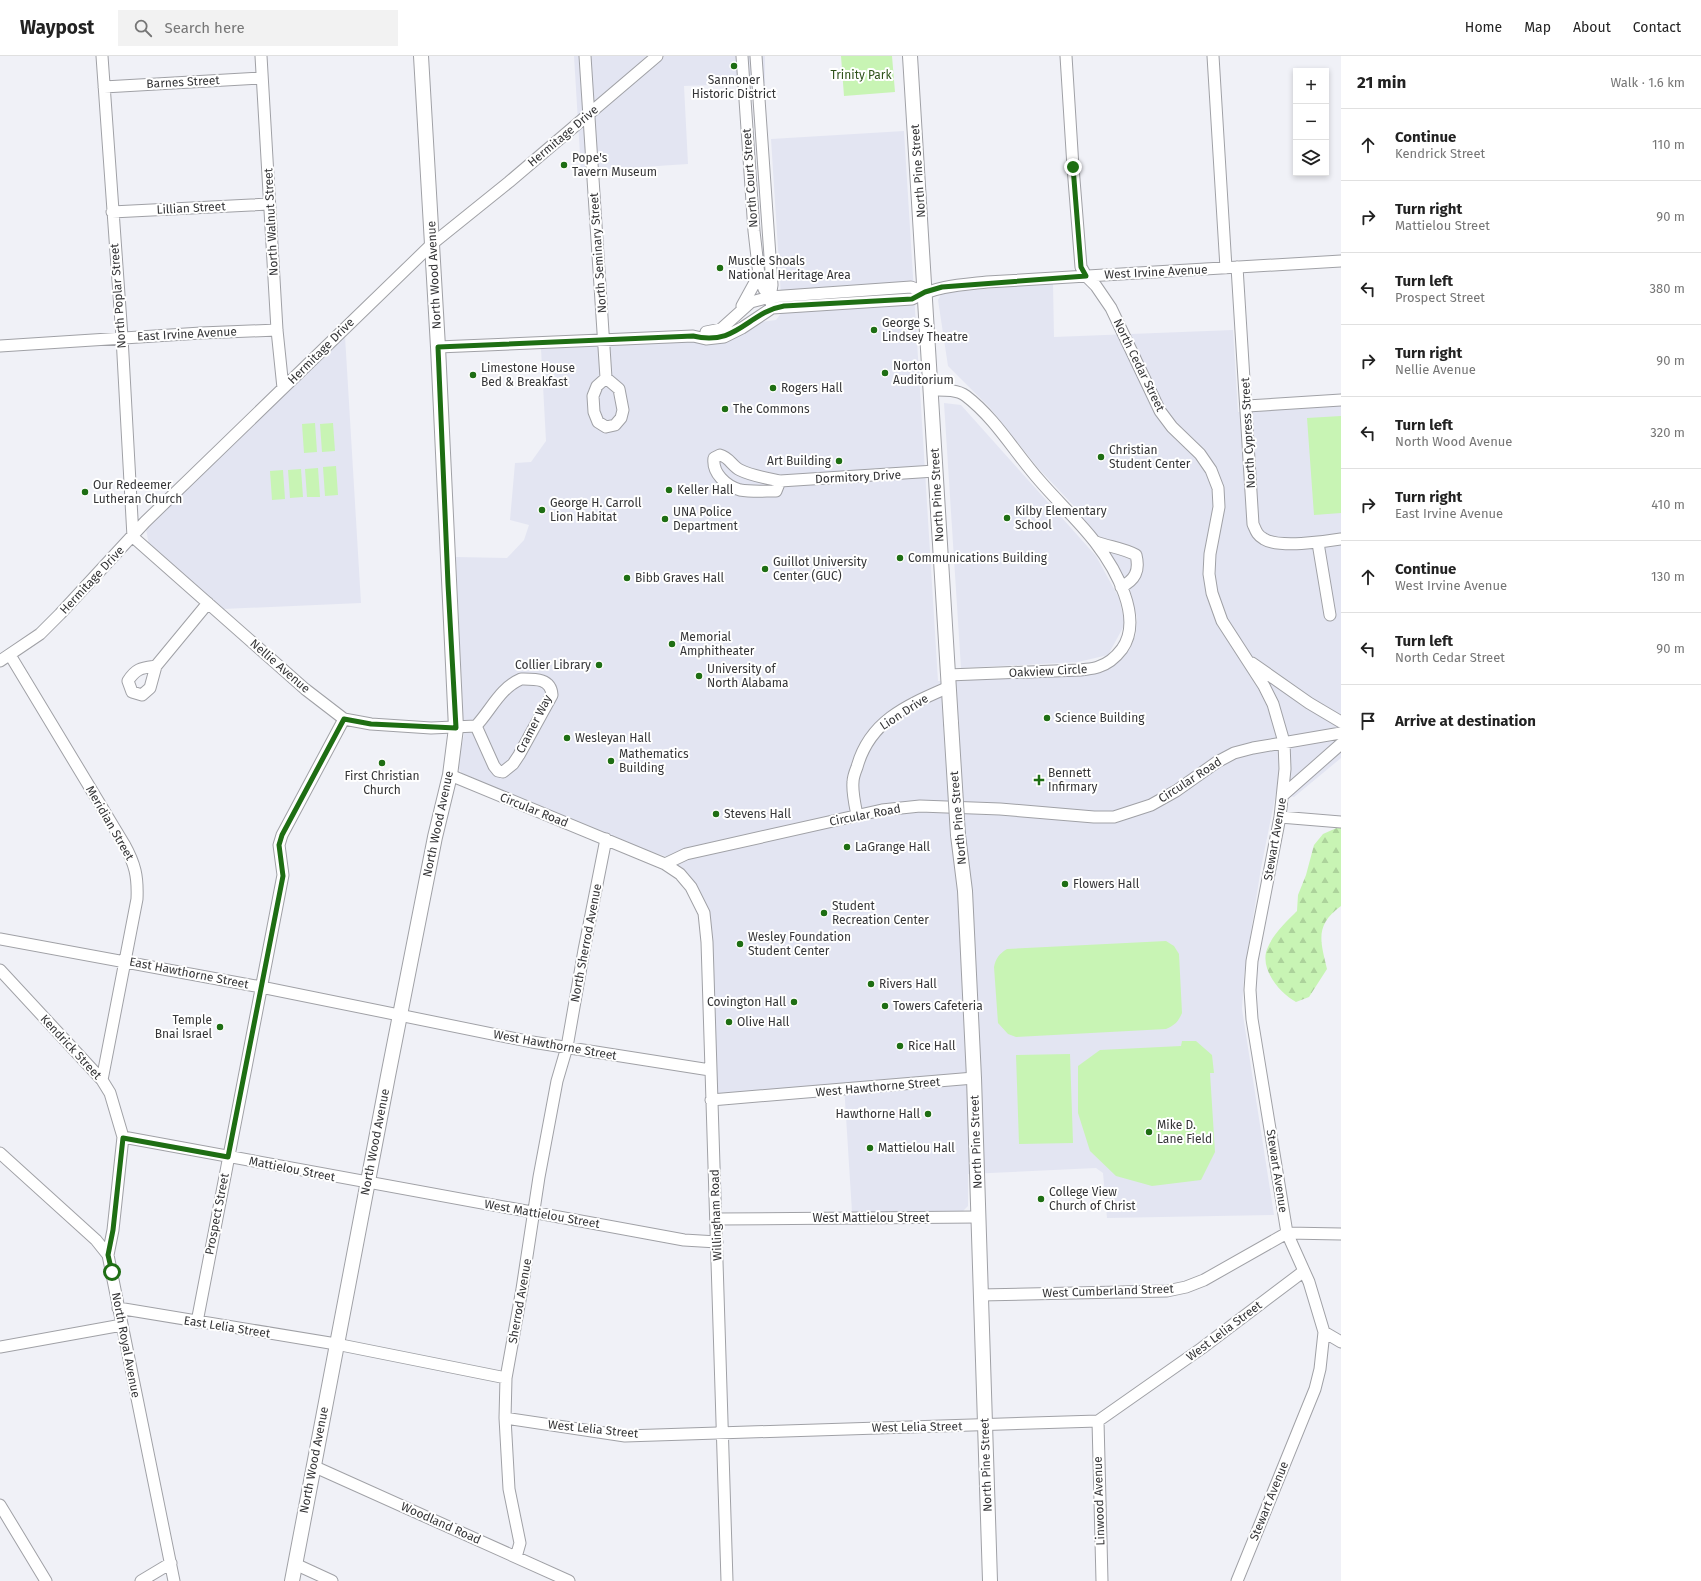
<!DOCTYPE html>
<html lang="en">
<head>
<meta charset="utf-8">
<style>
	body { margin:0; font-family:"Fira Sans",sans-serif; background:#f2f2f2; color:#222 }
	.controls { position:absolute; right:12px; top:12px; display:grid; overflow:hidden; border-radius:0px; box-shadow:0 2px 6px #0003 }
	.controls button { width:36px; height:36px; display:grid; place-items:center; padding:0; border:0; border-bottom:1px solid #e0e0e0; background:#fff; color:#222; font:20px sans-serif }
	.stop { position:absolute; width:12px; height:12px; margin:-9px; border:3px solid #1e6e13; border-radius:50%; background:#fff }
	.stop.end { background:#1e6e13; border-color:#fff; box-shadow:0 1px 4px #0008 }
	.list { margin:0; padding:0; list-style:none }
	h2 { display:flex; justify-content:space-between; align-items:center; height:52px; margin:0; padding:0 16px; font-size:17px }
	h2 small { font-size:13px; font-weight:400; color:#767676 }
	.list li { display:grid; grid-template-columns:26px 1fr auto; gap:12px; align-items:center; box-sizing:border-box; height:72px; padding:0 16px; border-top:1px solid #e0e0e0 }
	.list b { display:block; font-size:15px; white-space:nowrap }
	.list p { margin:0; font-size:13px; white-space:nowrap; color:#767676 }
	.list em { font-size:13px; font-style:normal; color:#767676 }
	.icon { flex:none; width:22px; height:22px; fill:none; stroke:currentColor; stroke-width:2; stroke-linecap:round; stroke-linejoin:round }
	.map { position:relative; flex:none; width:1341px; height:1525px; overflow:hidden }
	header { display:flex; align-items:center; gap:24px; box-sizing:border-box; height:56px; padding:0 20px; background:#fff; border-bottom:1px solid #e0e0e0 }
	header strong { font-size:19px }
	nav { display:flex; gap:22px; margin-inline-start:auto; font-size:14px }
	.search { width:280px; height:36px; background:#f2f2f2; display:flex; align-items:center; gap:10px; box-sizing:border-box; padding:0 14px; border-radius:0px; color:#767676; font-size:15px }
	main { display:flex }
	aside { flex:1; background:#fff }
	.map>svg:first-child { display:block }
</style>
</head>
<body>
<header>
<strong>Waypost</strong>
<div class="search"><svg class="icon" aria-label="search" viewBox="0 0 24 24"><circle cx="10" cy="10" r="6"/><path d="M15 15l6 6"/></svg>Search here</div>
<nav><a>Home</a><a>Map</a><a>About</a><a>Contact</a></nav>
</header>
<main>
<div class="map">
<svg width="1341" height="1525" viewBox="0 0 1341 1525">
	<defs>
		<pattern id="forest-firs" width="22" height="20" patternUnits="userSpaceOnUse"><rect width="22" height="20" fill="#c8f4b4"/><path d="M5 1l3.5 6h-7zM16 11l3.5 6h-7z" fill="#acd29b"/></pattern>
	</defs>
	<rect width="100%" height="100%" fill="#f0f1f7"/>
	<path fill="#e3e5f2" d="M574 0H765V27L684 30 688 108 581 115Z
		M904 75 938 625 1100 616 1116 608 1130 593 1136 578 1137 561 1130 534 1110 496 1075 451 1038 412 990 352 948 310 938 244 942 237 1053 227 1054 281 1233 274 1238 356 1341 349V702L1294 741 1276 737 1261 812 1244 919 1242 953 1274 1159 1107 1162 1103 1117 1096 1112 968 1118V1150L962 1156H852L844 1029 715 1040 710 866 708 852 694 827 679 810 665 800 639 792 463 719 457 710 464 679 456 501 507 502 524 484 529 469 510 464 515 407 531 406 546 385 541 293 722 283 761 266 776 264 782 256 771 83Z
		M345 280 361 547 223 553 149 489 146 473Z
		M944 347 961 349 1096 500 1119 542 1125 568 1108 599 1078 606 961 612Z"/>
	<path fill="url(#forest-firs)" d="M1341 770V850C1315 869 1320 884 1327 913L1309 941 1296 946C1279 937 1258 911 1268 891 1274 877 1287 865 1297 855L1298 839 1306 819 1314 789 1323 778Z"/>
	<path fill="#c8f4b4" d="M841 0H892L895 36 844 40Z
		M1341 360V457L1314 459 1307 362Z
		M315 367 317 396 304 397 302 368Z
		M333 367 335 395 322 396 320 368Z
		M336 410 338 439 325 440 323 411Z
		M318 412 320 441H307L305 413Z
		M301 413 303 441 290 442 288 414Z
		M283 414 285 443 272 444 270 415Z
		M1166 885 1174 890 1179 898 1182 957C1178 966 1175 969 1166 973L1016 981 1008 978 998 967 994 911C996 902 999 898 1007 893Z
		M1182 985H1196L1212 999 1214 1017H1210L1215 1096 1201 1124 1152 1130 1116 1120 1090 1095 1078 1057V1010L1100 994 1181 990Z
		M1070 998 1073 1087 1019 1088 1016 999Z"/>
	<g fill="none" stroke-linecap="round" stroke-linejoin="round">
		<g stroke="#a0a1a6" stroke-width="13">
			<path id="minor" d="M102 0 122 281 133 481 305 633 344 663 371 668 431 672 476 670
				M261 0 277 274 283 332
				M585 0 606 322
				M742 0 754 175 759 219 764 233 770 241
				M756 0 772 229 770 241 772 252
				M1066 0 1073 111 1081 211 1086 220 1096 230 1111 252 1160 355 1172 371 1200 398 1211 414 1218 432 1219 451 1210 498 1209 518 1212 537 1222 565 1264 630 1273 648 1284 686 1285 713 1280 761 1252 905 1250 934 1252 963 1287 1177 1309 1226 1324 1276 1320 1313 1315 1333 1237 1525
				M1213 0 1226 212
				M104 31 262 22
				M112 156 269 148
				M1237 211 1253 468C1256 475 1257 479 1264 483 1278 492 1324 486 1341 483
				M742 250 759 219
				M706 276 721 273 751 246 770 241 911 231 925 236
				M0 290 201 277 277 274
				M438 291 693 280 706 283 724 281 742 272 772 252 912 243C936 230 960 229 987 226L1341 205
				M606 322 619 333 623 354 621 362 615 369 606 371 598 366 594 356 593 340 597 330Z
				M931 334C942 334 957 333 966 340 996 363 1015 397 1040 425 1058 446 1078 464 1095 486 1115 512 1144 562 1122 593 1116 601 1108 608 1098 611 1093 613 1086 613 1080 614L948 619
				M1247 350 1341 344
				M780 425C766 422 752 420 740 414 732 410 729 401 720 399L714 402C712 417 726 430 740 434 751 436 764 435 776 435L780 425 935 415
				M1096 486C1110 491 1123 492 1136 499 1140 515 1135 524 1121 531
				M1318 487 1330 559
				M10 599 124 788C135 808 138 820 137 843L102 1024
				M0 605 40 578 60 558 145 466 432 188 509 126 657 0
				M1252 607 1309 647 1341 666
				M156 610 150 632 142 639 132 636 128 625C136 612 142 612 156 610Z
				M156 610 208 547
				M521 623C534 623 551 622 552 639L519 699 513 708 503 716 498 715 494 710 476 670C491 654 500 632 521 623Z
				M450 719 665 808 680 818 691 831 704 857 707 886 727 1525
				M1283 739 1341 688
				M857 759C855 749 852 736 853 726 853 721 855 716 857 711 870 664 908 649 949 631
				M1280 761 1341 766
				M665 808 686 798 882 754 920 750 1000 753 1094 761H1114L1151 749 1176 735 1217 706 1234 697 1253 692 1341 677
				M0 883 261 931 532 986 710 1014
				M0 914 102 1024 110 1037 123 1081 113 1174 108 1199
				M711 1044 974 1022
				M123 1081 684 1184 717 1186
				M0 1097 96 1184 108 1199 174 1525
				M717 1163 978 1161
				M980 1239 1167 1235 1186 1231 1204 1224 1287 1177 1341 1178
				M118 1252 336 1288 506 1322
				M197 1266 283 819 279 789 282 779 344 663
				M1324 1276 1341 1286
				M0 1291 122 1269
				M505 1362 625 1380 1098 1365 1202 1292 1304 1215
				M1098 1365 1102 1525
				M313 1410 569 1525
				M0 1449 46 1525
				M516 1501 520 1487 509 1433 505 1362 506 1322 522 1233 539 1121 557 1025 567 991 584 894 606 783
				M295 1508 332 1525
				M141 1525 171 1507"/>
		</g>
		<g stroke="#a0a1a6" stroke-width="16">
			<path id="major" d="M910 0 951 667
				M958 779 965 835 974 1022 990 1525
				M292 1525 388 1020 435 781 450 719 456 672 438 291 421 0"/>
		</g>
		<use href="#minor" stroke="#fff" stroke-width="11"/>
		<use href="#major" stroke="#fff" stroke-width="14"/>
		<g stroke="#a0a1a6" stroke-width="16" stroke-linecap="butt">
			<path id="major-bridge" d="M951 667 958 779"/>
		</g>
		<use href="#major-bridge" stroke="#fff" stroke-width="14"/>
	</g>
	<g fill="none" stroke-linecap="round" stroke-linejoin="round">
		<path stroke="#1e6e13" stroke-width="5" d="M112 1216 108 1199 113 1174 123 1082 228 1101 283 820 279 789 282 779 344 663 371 668 456 672 448 528 438 291 693 280C737 291 748 256 784 250L912 243 925 236 942 231 1086 220 1081 211 1073 111"/>
	</g>
	<g fill="#1e6e13" stroke="#fff" stroke-width="1.5">
		<circle cx="734" cy="10" r="4"/>
		<circle cx="564" cy="109" r="4"/>
		<circle cx="720" cy="212" r="4"/>
		<circle cx="874" cy="274" r="4"/>
		<circle cx="885" cy="317" r="4"/>
		<circle cx="473" cy="319" r="4"/>
		<circle cx="773" cy="332" r="4"/>
		<circle cx="725" cy="353" r="4"/>
		<circle cx="1101" cy="401" r="4"/>
		<circle cx="839" cy="405" r="4"/>
		<circle cx="669" cy="434" r="4"/>
		<circle cx="85" cy="436" r="4"/>
		<circle cx="542" cy="454" r="4"/>
		<circle cx="1007" cy="462" r="4"/>
		<circle cx="665" cy="463" r="4"/>
		<circle cx="900" cy="502" r="4"/>
		<circle cx="765" cy="513" r="4"/>
		<circle cx="627" cy="522" r="4"/>
		<circle cx="672" cy="588" r="4"/>
		<circle cx="599" cy="609" r="4"/>
		<circle cx="699" cy="620" r="4"/>
		<circle cx="1047" cy="662" r="4"/>
		<circle cx="567" cy="682" r="4"/>
		<circle cx="611" cy="705" r="4"/>
		<circle cx="382" cy="707" r="4"/>
		<path d="M1037 718h4v4h4v4h-4v4h-4v-4h-4v-4h4z"/>
		<circle cx="716" cy="758" r="4"/>
		<circle cx="847" cy="791" r="4"/>
		<circle cx="1065" cy="828" r="4"/>
		<circle cx="824" cy="857" r="4"/>
		<circle cx="740" cy="888" r="4"/>
		<circle cx="871" cy="928" r="4"/>
		<circle cx="794" cy="946" r="4"/>
		<circle cx="885" cy="950" r="4"/>
		<circle cx="729" cy="966" r="4"/>
		<circle cx="220" cy="971" r="4"/>
		<circle cx="900" cy="990" r="4"/>
		<circle cx="928" cy="1058" r="4"/>
		<circle cx="1149" cy="1076" r="4"/>
		<circle cx="870" cy="1092" r="4"/>
		<circle cx="1041" cy="1143" r="4"/>
	</g>
	<g text-anchor="middle" stroke-width="4" stroke-linejoin="round" paint-order="stroke">
		<g font-size="12" fill="#2e521a" stroke="#fff">
			<text x="861" y="23">Trinity Park</text>
		</g>
		<g font-size="12" fill="#353537" stroke="#fff" text-anchor="start">
			<text x="734" y="28" text-anchor="middle">Sannoner<tspan x="734" dy="14">Historic District</tspan></text>
			<text x="572" y="106">Pope's<tspan x="572" dy="14">Tavern Museum</tspan></text>
			<text x="728" y="209">Muscle Shoals<tspan x="728" dy="14">National Heritage Area</tspan></text>
			<text x="882" y="271">George S.<tspan x="882" dy="14">Lindsey Theatre</tspan></text>
			<text x="893" y="314">Norton<tspan x="893" dy="14">Auditorium</tspan></text>
			<text x="481" y="316">Limestone House<tspan x="481" dy="14">Bed &amp; Breakfast</tspan></text>
			<text x="781" y="336">Rogers Hall</text>
			<text x="733" y="357">The Commons</text>
			<text x="1109" y="398">Christian<tspan x="1109" dy="14">Student Center</tspan></text>
			<text x="831" y="409" text-anchor="end">Art Building</text>
			<text x="93" y="433">Our Redeemer<tspan x="93" dy="14">Lutheran Church</tspan></text>
			<text x="677" y="438">Keller Hall</text>
			<text x="550" y="451">George H. Carroll<tspan x="550" dy="14">Lion Habitat</tspan></text>
			<text x="1015" y="459">Kilby Elementary<tspan x="1015" dy="14">School</tspan></text>
			<text x="673" y="460">UNA Police<tspan x="673" dy="14">Department</tspan></text>
			<text x="908" y="506">Communications Building</text>
			<text x="773" y="510">Guillot University<tspan x="773" dy="14">Center (GUC)</tspan></text>
			<text x="635" y="526">Bibb Graves Hall</text>
			<text x="680" y="585">Memorial<tspan x="680" dy="14">Amphitheater</tspan></text>
			<text x="591" y="613" text-anchor="end">Collier Library</text>
			<text x="707" y="617">University of<tspan x="707" dy="14">North Alabama</tspan></text>
			<text x="1055" y="666">Science Building</text>
			<text x="575" y="686">Wesleyan Hall</text>
			<text x="619" y="702">Mathematics<tspan x="619" dy="14">Building</tspan></text>
			<text x="1048" y="721">Bennett<tspan x="1048" dy="14">Infirmary</tspan></text>
			<text x="382" y="724" text-anchor="middle">First Christian<tspan x="382" dy="14">Church</tspan></text>
			<text x="724" y="762">Stevens Hall</text>
			<text x="855" y="795">LaGrange Hall</text>
			<text x="1073" y="832">Flowers Hall</text>
			<text x="832" y="854">Student<tspan x="832" dy="14">Recreation Center</tspan></text>
			<text x="748" y="885">Wesley Foundation<tspan x="748" dy="14">Student Center</tspan></text>
			<text x="879" y="932">Rivers Hall</text>
			<text x="786" y="950" text-anchor="end">Covington Hall</text>
			<text x="893" y="954">Towers Cafeteria</text>
			<text x="212" y="968" text-anchor="end">Temple<tspan x="212" dy="14">Bnai Israel</tspan></text>
			<text x="737" y="970">Olive Hall</text>
			<text x="908" y="994">Rice Hall</text>
			<text x="920" y="1062" text-anchor="end">Hawthorne Hall</text>
			<text x="1157" y="1073">Mike D.<tspan x="1157" dy="14">Lane Field</tspan></text>
			<text x="878" y="1096">Mattielou Hall</text>
			<text x="1049" y="1140">College View<tspan x="1049" dy="14">Church of Christ</tspan></text>
		</g>
		<g font-size="12" fill="#353537" stroke="#fff">
			<text transform="translate(183 26) rotate(-3)" y="4">Barnes Street</text>
			<text transform="translate(563 80) rotate(-40)" y="4">Hermitage Drive</text>
			<text transform="translate(918 115) rotate(-94)" y="4">North Pine Street</text>
			<text transform="translate(750 122) rotate(-94)" y="4">North Court Street</text>
			<text transform="translate(191 152) rotate(-3)" y="4">Lillian Street</text>
			<text transform="translate(271 166) rotate(-93)" y="4">North Walnut Street</text>
			<text transform="translate(598 197) rotate(-94)" y="4">North Seminary Street</text>
			<text transform="translate(1156 216) rotate(-3)" y="4">West Irvine Avenue</text>
			<text transform="translate(434 219) rotate(-93)" y="4">North Wood Avenue</text>
			<text transform="translate(118 240) rotate(-94)" y="4">North Poplar Street</text>
			<text transform="translate(187 278) rotate(-3)" y="4">East Irvine Avenue</text>
			<text transform="translate(321 295) rotate(-45)" y="4">Hermitage Drive</text>
			<text transform="translate(1139 309) rotate(64)" y="4">North Cedar Street</text>
			<text transform="translate(1248 377) rotate(-93)" y="4">North Cypress Street</text>
			<text transform="translate(858 421) rotate(-3)" y="4">Dormitory Drive</text>
			<text transform="translate(937 439) rotate(-93)" y="4">North Pine Street</text>
			<text transform="translate(92 524) rotate(-47)" y="4">Hermitage Drive</text>
			<text transform="translate(280 610) rotate(41)" y="4">Nellie Avenue</text>
			<text transform="translate(1048 615) rotate(-3)" y="4">Oakview Circle</text>
			<text transform="translate(904 656) rotate(-33)" y="4">Lion Drive</text>
			<text transform="translate(534 668) rotate(-63)" y="4">Cramer Way</text>
			<text transform="translate(1190 724) rotate(-33)" y="4">Circular Road</text>
			<text transform="translate(534 754) rotate(22)" y="4">Circular Road</text>
			<text transform="translate(865 759) rotate(-11)" y="4">Circular Road</text>
			<text transform="translate(958 762) rotate(-95)" y="4">North Pine Street</text>
			<text transform="translate(110 767) rotate(60)" y="4">Meridian Street</text>
			<text transform="translate(438 768) rotate(-78)" y="4">North Wood Avenue</text>
			<text transform="translate(1275 783) rotate(-80)" y="4">Stewart Avenue</text>
			<text transform="translate(586 887) rotate(-79)" y="4">North Sherrod Avenue</text>
			<text transform="translate(189 917) rotate(11)" y="4">East Hawthorne Street</text>
			<text transform="translate(555 989) rotate(10)" y="4">West Hawthorne Street</text>
			<text transform="translate(71 991) rotate(47)" y="4">Kendrick Street</text>
			<text transform="translate(878 1031) rotate(-5)" y="4">West Hawthorne Street</text>
			<text transform="translate(375 1086) rotate(-79)" y="4">North Wood Avenue</text>
			<text transform="translate(976 1086) rotate(-92)" y="4">North Pine Street</text>
			<text transform="translate(292 1113) rotate(11)" y="4">Mattielou Street</text>
			<text transform="translate(1277 1115) rotate(81)" y="4">Stewart Avenue</text>
			<text transform="translate(217 1158) rotate(-79)" y="4">Prospect Street</text>
			<text transform="translate(542 1158) rotate(10)" y="4">West Mattielou Street</text>
			<text transform="translate(716 1159) rotate(-92)" y="4">Willingham Road</text>
			<text x="871" y="1166">West Mattielou Street</text>
			<text transform="translate(1108 1235) rotate(-2)" y="4">West Cumberland Street</text>
			<text transform="translate(520 1245) rotate(-80)" y="4">Sherrod Avenue</text>
			<text transform="translate(227 1271) rotate(9)" y="4">East Lelia Street</text>
			<text transform="translate(1224 1275) rotate(-37)" y="4">West Lelia Street</text>
			<text transform="translate(126 1289) rotate(79)" y="4">North Royal Avenue</text>
			<text transform="translate(917 1371) rotate(-1)" y="4">West Lelia Street</text>
			<text transform="translate(593 1373) rotate(6)" y="4">West Lelia Street</text>
			<text transform="translate(314 1404) rotate(-79)" y="4">North Wood Avenue</text>
			<text transform="translate(986 1409) rotate(-92)" y="4">North Pine Street</text>
			<text transform="translate(1099 1445) rotate(-92)" y="4">Linwood Avenue</text>
			<text transform="translate(1269 1445) rotate(-68)" y="4">Stewart Avenue</text>
			<text transform="translate(441 1467) rotate(24)" y="4">Woodland Road</text>
		</g>
	</g>
</svg>
<div class="controls">
<button>+</button>
<button>−</button>
<button><svg class="icon" aria-label="layers" viewBox="0 0 24 24"><path d="M12 4l9 5-9 5-9-5zM3 14l9 5 9-5"/></svg></button>
</div>
<div class="stop" style="left:112px;top:1216px"></div>
<div class="stop end" style="left:1073px;top:111px"></div>
</div>
<aside>
<h2>21 min<small>Walk · 1.6 km</small></h2>
<ul class="list">
<li><svg class="icon" aria-label="ahead" viewBox="0 0 24 24"><path d="M12 20V5M6 11l6-6 6 6"/></svg><div><b>Continue</b><p>Kendrick Street</p></div><em>110 m</em></li>
<li><svg class="icon" aria-label="right" viewBox="0 0 24 24"><path d="M7 20v-9h11M14 6l5 5-5 5"/></svg><div><b>Turn right</b><p>Mattielou Street</p></div><em>90 m</em></li>
<li><svg class="icon" aria-label="left" viewBox="0 0 24 24"><path d="M17 20v-9H6M10 6l-5 5 5 5"/></svg><div><b>Turn left</b><p>Prospect Street</p></div><em>380 m</em></li>
<li><svg class="icon" aria-label="right" viewBox="0 0 24 24"><path d="M7 20v-9h11M14 6l5 5-5 5"/></svg><div><b>Turn right</b><p>Nellie Avenue</p></div><em>90 m</em></li>
<li><svg class="icon" aria-label="left" viewBox="0 0 24 24"><path d="M17 20v-9H6M10 6l-5 5 5 5"/></svg><div><b>Turn left</b><p>North Wood Avenue</p></div><em>320 m</em></li>
<li><svg class="icon" aria-label="right" viewBox="0 0 24 24"><path d="M7 20v-9h11M14 6l5 5-5 5"/></svg><div><b>Turn right</b><p>East Irvine Avenue</p></div><em>410 m</em></li>
<li><svg class="icon" aria-label="ahead" viewBox="0 0 24 24"><path d="M12 20V5M6 11l6-6 6 6"/></svg><div><b>Continue</b><p>West Irvine Avenue</p></div><em>130 m</em></li>
<li><svg class="icon" aria-label="left" viewBox="0 0 24 24"><path d="M17 20v-9H6M10 6l-5 5 5 5"/></svg><div><b>Turn left</b><p>North Cedar Street</p></div><em>90 m</em></li>
<li><svg class="icon" aria-label="arrive" viewBox="0 0 24 24"><path d="M6 21V4h12l-3 4 3 4H6"/></svg><div><b>Arrive at destination</b></div></li>
</ul>
</aside>
</main>
</body>
</html>
